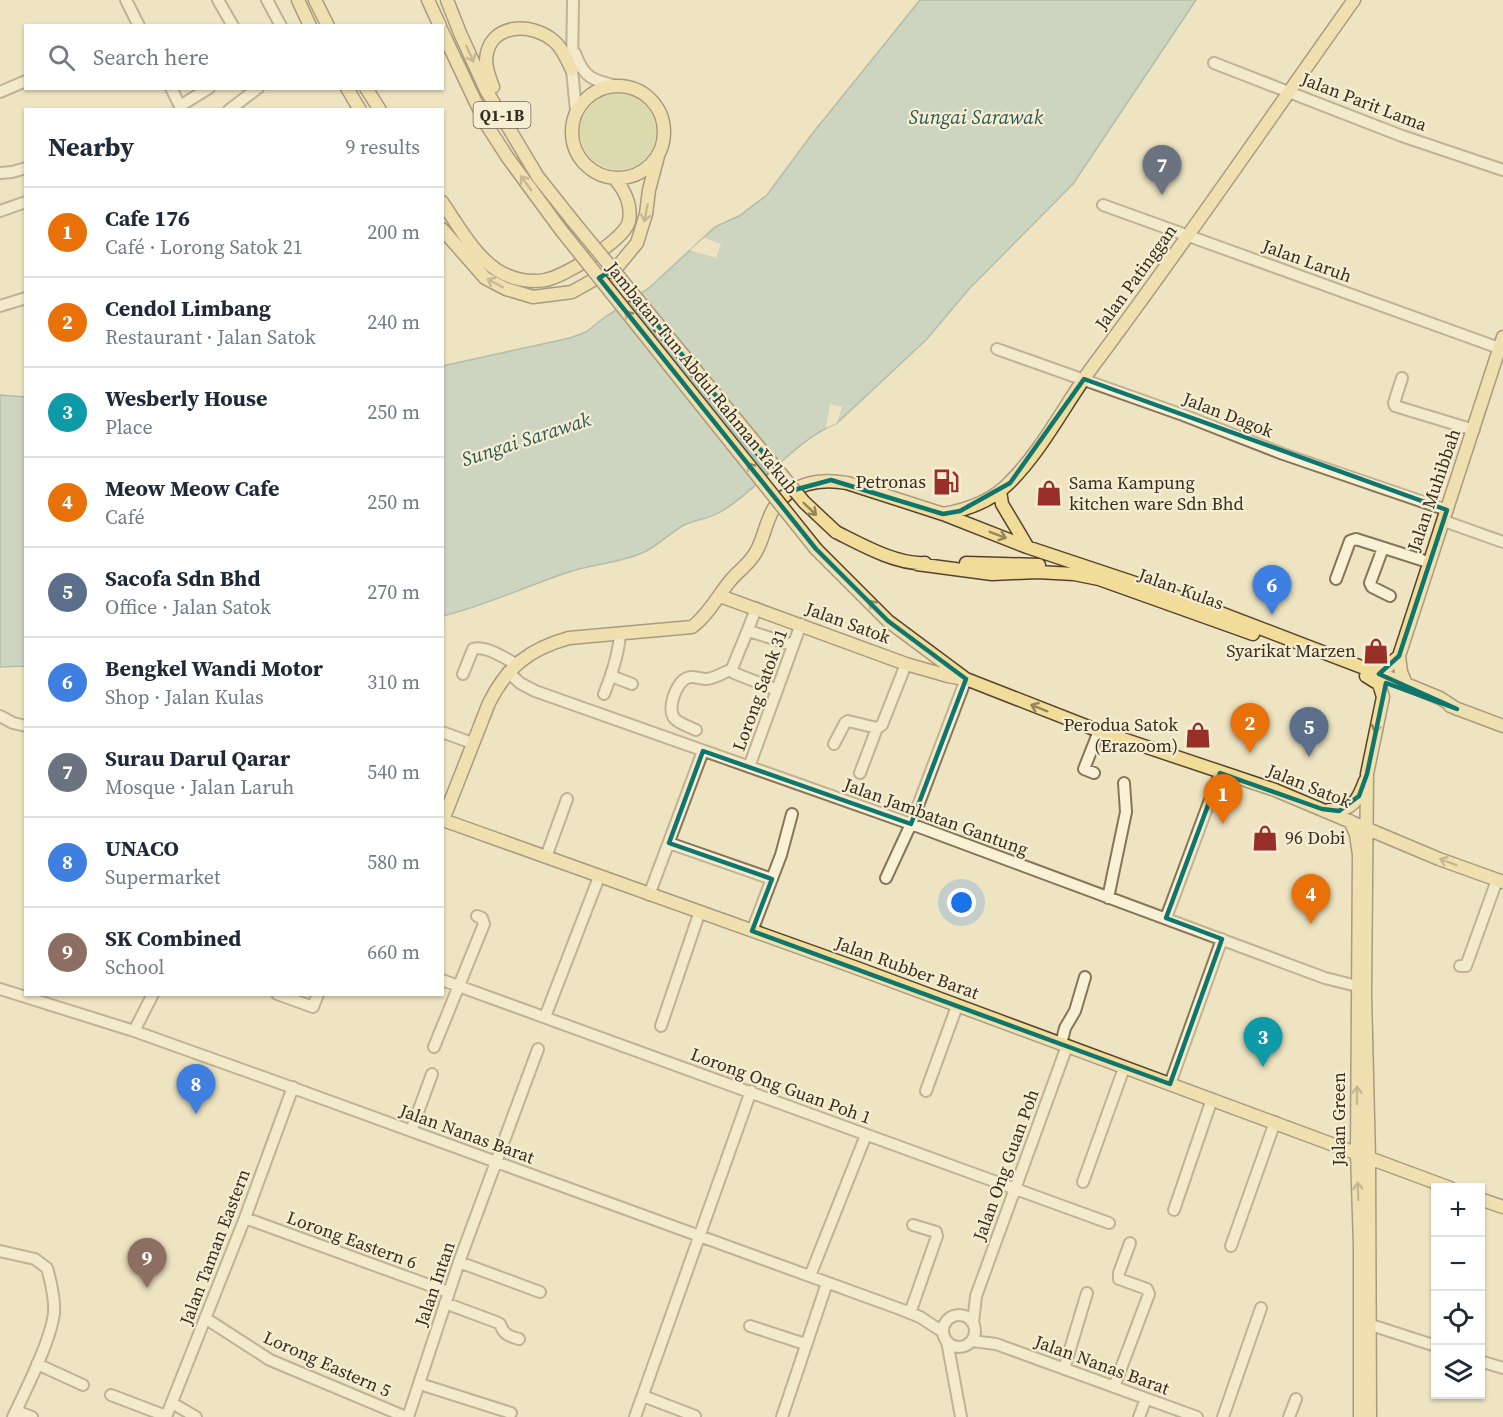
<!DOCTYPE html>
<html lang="en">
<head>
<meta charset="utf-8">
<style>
	body { margin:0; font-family:"Source Serif 4",serif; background:#f6f6f7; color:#1f2937 }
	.controls { position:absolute; right:18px; bottom:18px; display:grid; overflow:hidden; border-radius:0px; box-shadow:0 2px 4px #0004 }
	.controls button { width:54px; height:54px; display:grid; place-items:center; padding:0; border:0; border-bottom:2px solid #e0e1e3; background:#fff; color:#1f2937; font:30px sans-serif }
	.you { position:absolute; left:962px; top:903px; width:21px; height:21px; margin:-15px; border:4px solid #fff; border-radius:50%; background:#1a73e8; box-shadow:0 0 0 9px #1a73e833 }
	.badge { display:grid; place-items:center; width:39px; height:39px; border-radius:50%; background:#982f29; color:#fff; font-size:20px; font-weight:700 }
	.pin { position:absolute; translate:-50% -50px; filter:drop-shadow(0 2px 3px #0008) }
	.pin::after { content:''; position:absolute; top:32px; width:21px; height:18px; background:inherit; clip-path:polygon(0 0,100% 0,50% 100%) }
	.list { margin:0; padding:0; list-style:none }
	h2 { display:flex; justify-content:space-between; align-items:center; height:78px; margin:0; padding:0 24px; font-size:26px }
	h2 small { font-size:20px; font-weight:400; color:#747a83 }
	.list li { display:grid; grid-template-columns:39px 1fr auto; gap:18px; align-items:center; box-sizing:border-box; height:90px; padding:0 24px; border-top:2px solid #e0e1e3 }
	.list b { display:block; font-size:22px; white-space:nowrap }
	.list p { margin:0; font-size:20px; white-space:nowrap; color:#747a83 }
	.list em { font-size:20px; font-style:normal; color:#747a83 }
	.icon { flex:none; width:33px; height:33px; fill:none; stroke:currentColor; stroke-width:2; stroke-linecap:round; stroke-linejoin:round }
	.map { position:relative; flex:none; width:1503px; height:1417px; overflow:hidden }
	.search { position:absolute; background:#fff; box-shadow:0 2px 4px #0004; left:24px; top:24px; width:420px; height:66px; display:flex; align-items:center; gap:15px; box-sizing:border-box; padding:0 21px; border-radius:0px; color:#747a83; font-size:22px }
	.panel { position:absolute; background:#fff; box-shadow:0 2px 4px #0004; left:24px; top:108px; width:420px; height:888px; border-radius:0px }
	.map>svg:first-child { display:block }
</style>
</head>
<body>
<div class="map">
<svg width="1503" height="1417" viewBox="0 0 1503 1417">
	<rect width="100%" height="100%" fill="#eee4c2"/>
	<path fill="#c3cc96" d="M580 132a38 38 0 1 1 76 0a38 38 0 1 1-76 0Z"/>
	<path fill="#a5c1ba" stroke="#6c8f89" stroke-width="1.5" d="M920 0H1196L1073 184 969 289 926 340 837 423C792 442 763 486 722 511 710 519 696 519 684 525 669 533 657 547 642 553 617 564 588 564 563 574 522 588 484 606 443 616L442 366 570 338 586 332 605 317 649 288 715 227 739 216 767 195 812 134Z
		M0 395 25 397V666L0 667Z"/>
	<path fill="#eee4c2" d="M704 238 721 244 716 258 690 250Z
		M830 404 842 407 837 423 826 428Z"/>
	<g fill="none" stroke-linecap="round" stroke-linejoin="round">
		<g stroke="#887559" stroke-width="14">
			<path id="minor" d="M126 0 139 26
				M218 0 233 26
				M267 0 281 26
				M573 0 572 70 576 111
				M575 53C584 78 592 80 617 86
				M1214 63 1402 136 1503 170
				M171 88 180 106 209 88
				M0 92 26 81
				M229 110 258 88
				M0 173 12 172 26 168
				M1103 205 1499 348
				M0 211 26 202
				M0 306 26 298
				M997 349 1183 415 1283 454 1447 510
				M1402 378 1394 403 1395 406 1474 430
				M1444 521 1503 542
				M1383 548 1370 583 1372 587 1390 596
				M1336 579 1350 541 1356 539 1428 562
				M756 608C749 629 740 648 732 669L734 673 777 690
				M749 631 793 645
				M508 672 520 683 535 691 911 824 1325 978 1357 986
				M463 674 473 649C486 645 504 658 516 664
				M611 676 632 684
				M604 694C612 674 619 654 620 633
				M0 716 13 723 26 726
				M696 730C690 727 680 724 675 719 666 710 676 682 687 678 693 675 699 679 706 679 714 679 725 672 732 669
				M442 732 472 743
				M834 744 845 723 848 721 877 728 882 725 906 664
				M749 767 801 624
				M860 773 877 728
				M1094 773 1084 769 1099 731
				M669 843 772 879
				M546 857 567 799
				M886 878 911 824 966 679
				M649 895 703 751
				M1108 898 1126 812 1124 783
				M1166 918 1220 773
				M752 931 781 855 792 814
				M1460 966H1466L1497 880
				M442 980 1109 1223
				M0 989 134 1031 285 1085 900 1309 920 1317 943 1332
				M277 994 313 1007 318 994
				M545 1017 599 877
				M661 1026 699 914
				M134 1031 153 994
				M1061 1044 1065 1028 1075 1011 1085 977
				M434 1047 484 924 482 918 477 916
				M1170 1084 1222 939
				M926 1091 957 1006
				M411 1131 432 1074
				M1083 1182 1124 1068
				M1174 1210 1212 1099
				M245 1218 448 1292
				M1231 1246 1275 1122
				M0 1251 35 1259 47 1268C51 1282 55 1298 54 1313 51 1340 25 1392 13 1417
				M459 1262 540 1292
				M810 1276 866 1135
				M445 1303 496 1322 500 1324C504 1335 509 1336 519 1339
				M910 1313 937 1236 936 1232 913 1225
				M943 1331a16 16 0 1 1 32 0a16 16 0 1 1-32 0Z
				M205 1318 270 1360 406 1417
				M973 1323 976 1296 1067 1046
				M1371 1325 1436 1346
				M750 1326 805 1344
				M947 1341 961 1417
				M972 1341 996 1344 1197 1417
				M1480 1361 1503 1368
				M37 1364 83 1385
				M1064 1369 1087 1293
				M420 1384 511 1413
				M1114 1387 1149 1294 1147 1289 1119 1279V1273L1130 1243
				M111 1395 166 1416
				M643 1396 695 1416
				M172 1403 196 1417
				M16 1411 32 1417
				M166 1417 245 1218 293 1087
				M408 1417 459 1262 538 1049
				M635 1417 751 1091
				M782 1417 827 1283
				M1139 1417 1146 1399
				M1223 1417 1261 1308
				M1289 1417 1296 1399"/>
		</g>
		<g stroke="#56432e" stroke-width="15">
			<path id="major" d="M298 0 310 26
				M315 0 328 26
				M428 0 440 26
				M447 0 460 33 486 90 538 177 573 221
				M442 31 486 124 508 158 561 230
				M572 132a46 46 0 1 1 92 0a46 46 0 1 1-92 0Z
				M493 87C490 79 486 69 486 60 488 23 532 21 555 42 563 49 567 60 572 70
				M347 88 360 110
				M366 88 380 110
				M442 202C458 225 474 255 497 270 511 279 529 283 545 280 564 277 626 239 629 221 632 204 625 191 615 179
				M442 229 485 278 506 289 533 297 572 292 618 266 637 243 646 214 649 190 658 156
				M1000 491 1002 504 1027 546
				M943 514C966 510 991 501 1008 484 1042 451 1065 404 1093 366 1183 246 1267 122 1354 0
				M836 532C860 544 897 565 925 563
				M816 549 888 621 966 679 1099 731 1275 790 1439 859 1503 882
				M966 563 1039 565
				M917 564 992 574 1037 572 1074 574 1099 579 1253 634
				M720 596 906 664 948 676 964 679
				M1374 673 1387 667 1399 656
				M1366 676 1379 684 1383 697 1367 774 1365 995 1369 1158 1370 1417
				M1406 684 1401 672 1399 656 1503 337
				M1450 706 1503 726
				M1329 810C1352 812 1358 800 1365 781
				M1350 821 1356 834 1359 855 1357 1154 1360 1246V1417
				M1450 1188 854 967 443 820 489 703C507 667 529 649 569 638L692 627C708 615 717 597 730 581 738 571 751 563 757 550 764 537 766 521 774 508 791 483 820 478 847 483L943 514 1027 547 1189 601 1406 684 1440 698 1457 709
				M1480 1199 1503 1207"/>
		</g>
		<use href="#minor" stroke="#f9f1d6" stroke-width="10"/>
		<use href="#major" stroke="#f2dc9a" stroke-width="12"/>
		<g stroke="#56432e" stroke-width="15" stroke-linecap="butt">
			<path id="major-bridge" d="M573 221 804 502 836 532
				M561 230 816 549"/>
		</g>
		<use href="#major-bridge" stroke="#f2dc9a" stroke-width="12"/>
	</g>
	<defs><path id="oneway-shaft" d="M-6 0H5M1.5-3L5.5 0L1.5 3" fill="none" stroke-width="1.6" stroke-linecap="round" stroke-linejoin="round" transform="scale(1.5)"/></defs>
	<g stroke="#95845c">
		<use href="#oneway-shaft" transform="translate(470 54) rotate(65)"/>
		<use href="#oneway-shaft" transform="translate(526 183) rotate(-126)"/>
		<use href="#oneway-shaft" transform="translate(646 213) rotate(100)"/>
		<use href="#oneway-shaft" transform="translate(495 283) rotate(-152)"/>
		<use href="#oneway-shaft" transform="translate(631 318) rotate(-129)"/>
		<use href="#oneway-shaft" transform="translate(753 470) rotate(-129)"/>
		<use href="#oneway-shaft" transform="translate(810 509) rotate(44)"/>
		<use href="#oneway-shaft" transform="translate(998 535) rotate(21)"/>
		<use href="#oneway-shaft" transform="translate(875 607) rotate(-135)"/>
		<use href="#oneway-shaft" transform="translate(1039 708) rotate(-158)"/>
		<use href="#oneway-shaft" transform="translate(1377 724) rotate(103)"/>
		<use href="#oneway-shaft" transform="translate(1448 862) rotate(-160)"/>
		<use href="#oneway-shaft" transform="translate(1357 1095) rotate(-90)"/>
		<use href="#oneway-shaft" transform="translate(1358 1191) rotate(-92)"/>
	</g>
	<path d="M0 0H1503V1417H0ZM612 270 794 490 831 480 943 514 960 511 1010 483 1084 379 1447 510 1399 656 1379 674 1457 709 1386 683 1367 774 1359 796 1339 811 1322 809 1220 773 1166 918 1222 939 1170 1084 752 931 772 879 669 843 703 751 911 824 966 679 888 621 816 549 599 278Z" fill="#eee4c2" fill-opacity=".55" fill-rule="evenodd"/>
	<path fill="none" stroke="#0f766e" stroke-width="4.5" stroke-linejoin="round" d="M612 270 794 490 831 480 943 514 960 511 1010 483 1084 379 1447 510 1399 656 1379 674 1457 709 1386 683 1367 774 1359 796 1339 811 1322 809 1220 773 1166 918 1222 939 1170 1084 752 931 772 879 669 843 703 751 911 824 966 679 888 621 816 549 599 278Z"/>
	<defs>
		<g id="fuel-bare" transform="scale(2.07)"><path d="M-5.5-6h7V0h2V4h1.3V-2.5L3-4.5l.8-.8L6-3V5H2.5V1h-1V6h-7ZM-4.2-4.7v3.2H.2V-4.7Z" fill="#982f29" stroke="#f6eed2" stroke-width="2.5" paint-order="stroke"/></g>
		<g id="shop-bare" transform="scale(2.07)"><path d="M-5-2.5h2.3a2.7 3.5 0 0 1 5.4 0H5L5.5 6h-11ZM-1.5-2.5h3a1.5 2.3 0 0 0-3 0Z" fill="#982f29" stroke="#f6eed2" stroke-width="2.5" paint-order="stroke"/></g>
	</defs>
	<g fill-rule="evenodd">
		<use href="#fuel-bare" x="946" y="482"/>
		<use href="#shop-bare" x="1049" y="493"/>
		<use href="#shop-bare" x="1376" y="651"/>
		<use href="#shop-bare" x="1198" y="735"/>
		<use href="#shop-bare" x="1265" y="838"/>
	</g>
	<g text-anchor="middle" stroke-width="4.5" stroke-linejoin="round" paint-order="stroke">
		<rect fill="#f6eed2" stroke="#716654" stroke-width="1.5" x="473.5" y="102" width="57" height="26" rx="4.5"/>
		<g font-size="16" font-weight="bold" fill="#382c1e">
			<text x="502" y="121">Q1-1B</text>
		</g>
		<g font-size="18" fill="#382c1e" stroke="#f6eed2">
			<text transform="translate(1364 102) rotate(21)" y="6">Jalan Parit Lama</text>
			<text transform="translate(1307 261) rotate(20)" y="6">Jalan Laruh</text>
			<text transform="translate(1136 277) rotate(-54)" y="6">Jalan Patinggan</text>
			<text transform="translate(702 378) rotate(51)" y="6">Jambatan Tun Abdul Rahman Ya'kub</text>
			<text transform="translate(1228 415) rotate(21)" y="6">Jalan Dagok</text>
			<text transform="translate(1434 490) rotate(-71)" y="6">Jalan Muhibbah</text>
			<text transform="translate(1181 589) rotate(20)" y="6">Jalan Kulas</text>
			<text transform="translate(848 623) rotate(20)" y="6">Jalan Satok</text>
			<text transform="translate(760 690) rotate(-70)" y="6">Lorong Satok 31</text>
			<text transform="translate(1309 786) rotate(22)" y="6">Jalan Satok</text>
			<text transform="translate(936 817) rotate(20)" y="6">Jalan Jambatan Gantung</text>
			<text transform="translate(907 968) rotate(20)" y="6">Jalan Rubber Barat</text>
			<text transform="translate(781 1086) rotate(20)" y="6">Lorong Ong Guan Poh 1</text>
			<text transform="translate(1339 1119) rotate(-90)" y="6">Jalan Green</text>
			<text transform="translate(467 1134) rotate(20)" y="6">Jalan Nanas Barat</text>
			<text transform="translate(1006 1165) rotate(-70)" y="6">Jalan Ong Guan Poh</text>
			<text transform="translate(352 1240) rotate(20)" y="6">Lorong Eastern 6</text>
			<text transform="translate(215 1247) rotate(-69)" y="6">Jalan Taman Eastern</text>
			<text transform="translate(435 1284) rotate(-71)" y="6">Jalan Intan</text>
			<text transform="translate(327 1364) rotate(24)" y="6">Lorong Eastern 5</text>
			<text transform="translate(1102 1365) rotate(20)" y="6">Jalan Nanas Barat</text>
		</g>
		<g font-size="18" fill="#382c1e" stroke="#f6eed2" text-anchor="end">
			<text x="926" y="488">Petronas</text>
			<text x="1069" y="489" text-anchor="start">Sama Kampung<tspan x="1069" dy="21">kitchen ware Sdn Bhd</tspan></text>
			<text x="1356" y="657">Syarikat Marzen</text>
			<text x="1178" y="731">Perodua Satok<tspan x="1178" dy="21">(Erazoom)</tspan></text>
			<text x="1285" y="844" text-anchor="start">96 Dobi</text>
		</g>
		<g font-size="20" font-style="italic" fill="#2d5858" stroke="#f6eed2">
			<text x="976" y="124">Sungai Sarawak</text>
			<text transform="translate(526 439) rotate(-18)" y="7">Sungai Sarawak</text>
		</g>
	</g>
</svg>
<div class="controls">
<button>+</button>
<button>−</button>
<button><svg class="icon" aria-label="locate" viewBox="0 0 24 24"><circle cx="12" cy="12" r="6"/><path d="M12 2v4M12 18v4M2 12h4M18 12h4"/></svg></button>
<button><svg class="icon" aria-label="layers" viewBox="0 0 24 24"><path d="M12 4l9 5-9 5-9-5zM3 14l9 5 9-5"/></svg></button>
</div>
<div class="you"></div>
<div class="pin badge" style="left:1223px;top:824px;background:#e8710a">1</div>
<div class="pin badge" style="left:1250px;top:753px;background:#e8710a">2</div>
<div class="pin badge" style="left:1263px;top:1067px;background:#0f9aa8">3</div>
<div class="pin badge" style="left:1311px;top:924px;background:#e8710a">4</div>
<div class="pin badge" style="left:1309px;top:757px;background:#5c6f8a">5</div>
<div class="pin badge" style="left:1272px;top:615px;background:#3f7fe0">6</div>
<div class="pin badge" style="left:1162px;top:195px;background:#6b7280">7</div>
<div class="pin badge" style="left:196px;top:1114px;background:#3f7fe0">8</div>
<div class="pin badge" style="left:147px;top:1288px;background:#8d6e63">9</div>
<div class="search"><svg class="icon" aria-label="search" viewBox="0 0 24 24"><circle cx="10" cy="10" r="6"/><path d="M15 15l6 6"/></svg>Search here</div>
<section class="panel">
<h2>Nearby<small>9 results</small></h2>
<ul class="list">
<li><span class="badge" style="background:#e8710a">1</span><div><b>Cafe 176</b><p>Café · Lorong Satok 21</p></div><em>200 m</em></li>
<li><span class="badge" style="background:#e8710a">2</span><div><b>Cendol Limbang</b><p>Restaurant · Jalan Satok</p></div><em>240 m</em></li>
<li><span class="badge" style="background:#0f9aa8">3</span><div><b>Wesberly House</b><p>Place</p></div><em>250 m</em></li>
<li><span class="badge" style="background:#e8710a">4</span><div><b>Meow Meow Cafe</b><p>Café</p></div><em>250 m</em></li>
<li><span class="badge" style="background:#5c6f8a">5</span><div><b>Sacofa Sdn Bhd</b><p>Office · Jalan Satok</p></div><em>270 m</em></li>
<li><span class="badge" style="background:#3f7fe0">6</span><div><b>Bengkel Wandi Motor</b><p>Shop · Jalan Kulas</p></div><em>310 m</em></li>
<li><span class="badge" style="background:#6b7280">7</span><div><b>Surau Darul Qarar</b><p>Mosque · Jalan Laruh</p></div><em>540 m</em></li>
<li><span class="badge" style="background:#3f7fe0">8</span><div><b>UNACO</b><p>Supermarket</p></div><em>580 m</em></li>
<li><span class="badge" style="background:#8d6e63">9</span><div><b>SK Combined</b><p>School</p></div><em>660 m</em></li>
</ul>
</section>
</div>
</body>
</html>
